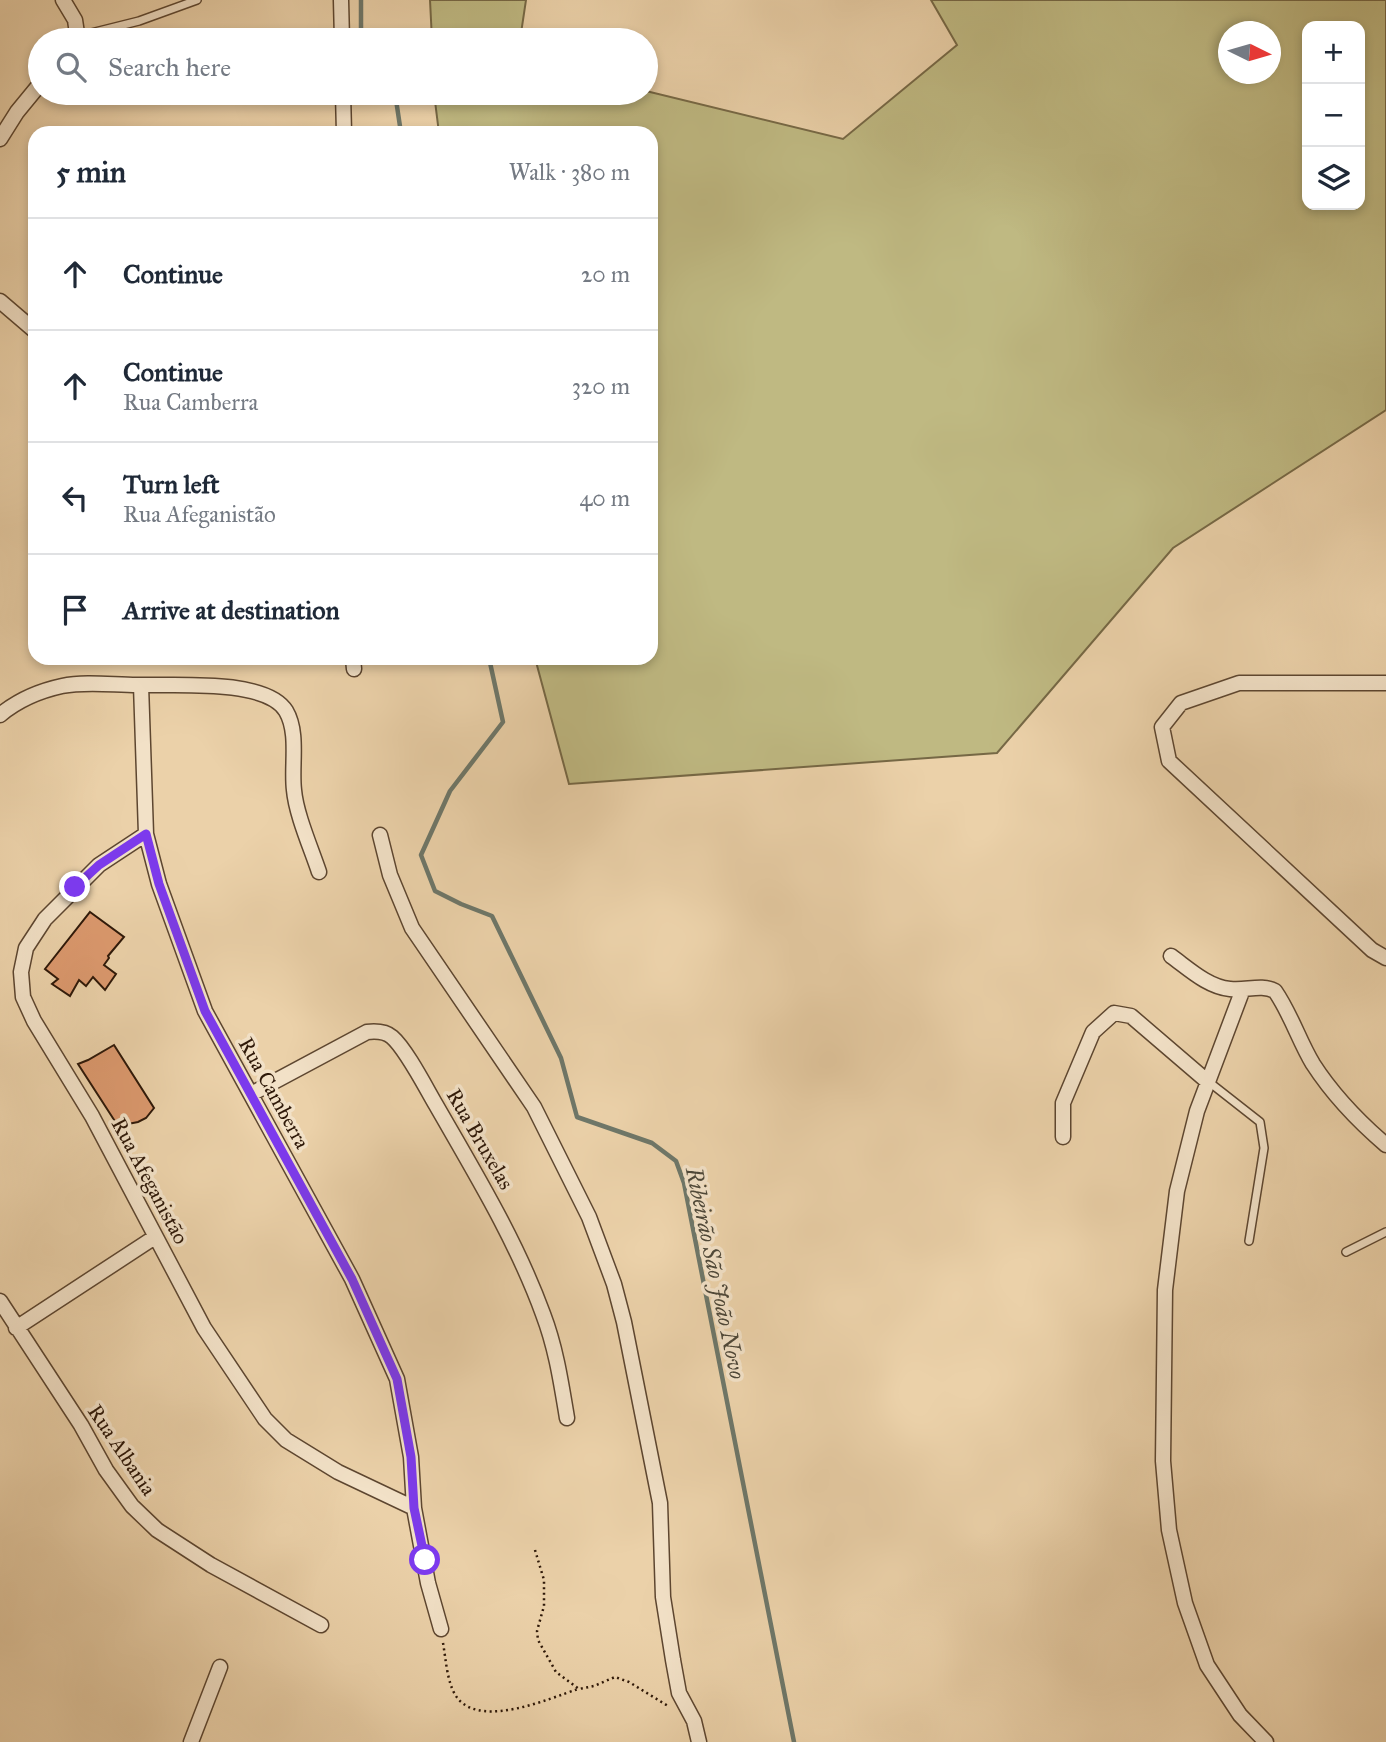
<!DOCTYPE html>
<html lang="en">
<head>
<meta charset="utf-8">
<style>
	body { margin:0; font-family:"IM FELL Great Primer",serif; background:#f6f6f7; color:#1f2937 }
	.controls { position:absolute; right:21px; top:21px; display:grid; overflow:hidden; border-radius:14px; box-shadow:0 4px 10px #0003 }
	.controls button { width:63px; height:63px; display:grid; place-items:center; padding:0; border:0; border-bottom:2px solid #e0e1e3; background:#fff; color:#1f2937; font:35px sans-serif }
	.compass { position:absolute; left:1218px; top:21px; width:63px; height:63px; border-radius:50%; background:#fff; box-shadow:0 4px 10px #0003; rotate:95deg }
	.stop { position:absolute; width:21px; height:21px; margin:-16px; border:5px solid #7c3aed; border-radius:50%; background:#fff }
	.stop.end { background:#7c3aed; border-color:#fff; box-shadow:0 2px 7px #0008 }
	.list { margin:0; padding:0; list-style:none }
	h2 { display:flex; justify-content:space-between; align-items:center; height:91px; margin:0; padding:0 28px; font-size:30px }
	h2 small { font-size:23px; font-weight:400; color:#747a83 }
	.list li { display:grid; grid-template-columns:46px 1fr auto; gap:21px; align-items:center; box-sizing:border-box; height:112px; padding:0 28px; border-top:2px solid #e0e1e3 }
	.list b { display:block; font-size:26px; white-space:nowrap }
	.list p { margin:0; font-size:23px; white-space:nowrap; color:#747a83 }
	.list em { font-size:23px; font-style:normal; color:#747a83 }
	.icon { flex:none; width:38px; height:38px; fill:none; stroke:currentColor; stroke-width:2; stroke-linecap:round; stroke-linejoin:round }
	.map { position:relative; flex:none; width:1386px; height:1742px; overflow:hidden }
	.search { position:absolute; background:#fff; box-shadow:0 4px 10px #0003; left:28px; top:28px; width:630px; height:77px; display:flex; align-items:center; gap:18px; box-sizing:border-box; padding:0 24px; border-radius:38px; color:#747a83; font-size:26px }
	.panel { position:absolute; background:#fff; box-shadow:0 4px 10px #0003; left:28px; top:126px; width:630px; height:539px; border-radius:21px }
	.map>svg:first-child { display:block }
</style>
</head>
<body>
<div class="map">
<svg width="1386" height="1742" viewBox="0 0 1386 1742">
	<rect width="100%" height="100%" fill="#ebd1a9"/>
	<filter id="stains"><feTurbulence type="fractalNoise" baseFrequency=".00286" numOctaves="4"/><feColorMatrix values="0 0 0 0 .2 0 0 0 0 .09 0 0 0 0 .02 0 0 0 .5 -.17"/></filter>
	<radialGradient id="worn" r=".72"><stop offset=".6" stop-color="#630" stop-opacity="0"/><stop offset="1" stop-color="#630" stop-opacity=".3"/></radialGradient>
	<path fill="#bfb982" stroke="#766845" stroke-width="2" fill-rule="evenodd" d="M430 0H526L520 40H432Z
		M931 0H1386V410L1173 548 997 753 569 784 535 658H651V133H439L434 93 646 91 843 139 957 45ZM1307 26H1360V205H1307ZM1228 32H1270V74H1228Z"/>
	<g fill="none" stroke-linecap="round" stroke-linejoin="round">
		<path stroke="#6e7769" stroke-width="4.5" d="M361 0V32L364 40
			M395 93 401 133
			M489 658 503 722 450 791 421 855 435 891 461 904 492 916 561 1058 577 1117 652 1143 676 1161 684 1183 794 1742"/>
	</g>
	<path fill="#dc996e" stroke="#2e1808" stroke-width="2" d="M90 912 124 937 108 956 109 958 104 965 116 974 105 990 93 977 86 986 79 980 70 996 52 984 58 979 45 969Z
		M114 1045 154 1108 146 1118 138 1122 118 1126 78 1064 88 1060Z"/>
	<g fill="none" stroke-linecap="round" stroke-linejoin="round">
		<g stroke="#5d4630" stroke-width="10">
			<path id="lane" d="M79 36 139 21 197 0
				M1209 1082 1260 1122 1264 1148 1249 1241
				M1346 1252 1386 1232"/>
		</g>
		<g stroke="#5d4630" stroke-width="17">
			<path id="street" d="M63 0 75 20 78 40
				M341 0 342 40
				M343 93 344 133
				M0 139 17 112 40 84
				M0 301 35 331
				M353 658 354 669
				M1386 683H1239L1181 703 1162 727 1169 761 1372 950 1386 958
				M141 685 146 834 159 884 205 1011 352 1279 397 1379 411 1457 414 1508 428 1583 441 1629
				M0 715C18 700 39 691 62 686 86 681 113 685 137 685 171 686 266 678 286 711 299 733 291 766 294 790 296 814 311 848 319 872
				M146 834 99 865 45 919 26 948 21 972 23 997 34 1021 92 1116 204 1328 265 1419 286 1440 338 1472 414 1508
				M380 835 390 875 412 928 534 1107 589 1217 614 1284 624 1322 660 1503 663 1597 673 1660 679 1693 694 1721 699 1742
				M1171 956C1189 969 1208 987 1230 989 1246 991 1261 984 1275 991 1291 1014 1299 1041 1313 1064 1333 1095 1358 1121 1386 1145
				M1243 989 1197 1111 1177 1191 1165 1290 1163 1461 1169 1530 1185 1603 1207 1665 1240 1715 1266 1742
				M251 1094 367 1032C376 1031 385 1031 392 1037 406 1049 426 1088 436 1105 475 1173 516 1240 543 1314 556 1348 561 1382 567 1418
				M1063 1137V1103L1093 1032 1114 1013 1131 1016 1208 1082
				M0 1301 81 1425 106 1470 132 1506 157 1530 211 1565 321 1625
				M16 1328 155 1237
				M191 1742 220 1667"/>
		</g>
		<path stroke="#2e1808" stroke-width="2.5" stroke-dasharray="2 3.5" stroke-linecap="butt" d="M535 1550 544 1580V1606L537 1631 538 1640 556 1672 579 1689 594 1686 615 1677 629 1682 668 1706
			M443 1643C446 1659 447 1687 459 1700 485 1727 548 1699 578 1689"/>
		<use href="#lane" stroke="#f2e1c7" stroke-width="7"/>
		<use href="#street" stroke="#f2e1c7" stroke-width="14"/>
	</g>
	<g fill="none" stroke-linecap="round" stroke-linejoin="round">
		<path stroke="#7c3aed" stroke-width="9" d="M75 887 99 865 146 834 159 884 205 1011 352 1279 397 1379 411 1457 414 1508 425 1560"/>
	</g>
	<g text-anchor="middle" stroke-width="7" stroke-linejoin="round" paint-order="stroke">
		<g font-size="21" fill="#2e1808" stroke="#f2e1c7">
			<text transform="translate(274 1093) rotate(61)" y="7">Rua Camberra</text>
			<text transform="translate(480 1139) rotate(60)" y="7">Rua Bruxelas</text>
			<text transform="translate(150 1181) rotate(62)" y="7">Rua Afeganistão</text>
			<text transform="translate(122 1450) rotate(56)" y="7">Rua Albania</text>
		</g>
		<g font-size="23" font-style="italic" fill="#4e4839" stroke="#f2e1c7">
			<text transform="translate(716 1273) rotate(78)" y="8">Ribeirão São João Novo</text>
		</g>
	</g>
	<rect width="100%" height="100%" filter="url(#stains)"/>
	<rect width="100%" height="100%" fill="url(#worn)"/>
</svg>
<div class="controls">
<button>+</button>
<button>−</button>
<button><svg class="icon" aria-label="layers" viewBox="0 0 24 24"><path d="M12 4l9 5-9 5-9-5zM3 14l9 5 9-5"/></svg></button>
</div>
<svg class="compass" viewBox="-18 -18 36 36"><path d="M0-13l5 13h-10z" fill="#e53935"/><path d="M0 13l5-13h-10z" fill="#747a83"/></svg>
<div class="stop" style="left:425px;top:1560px"></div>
<div class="stop end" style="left:75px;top:887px"></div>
<div class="search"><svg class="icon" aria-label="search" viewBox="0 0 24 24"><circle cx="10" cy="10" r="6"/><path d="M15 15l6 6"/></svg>Search here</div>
<section class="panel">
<h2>5 min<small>Walk · 380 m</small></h2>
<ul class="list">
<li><svg class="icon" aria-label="ahead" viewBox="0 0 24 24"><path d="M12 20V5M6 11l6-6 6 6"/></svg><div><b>Continue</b></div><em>20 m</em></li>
<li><svg class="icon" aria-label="ahead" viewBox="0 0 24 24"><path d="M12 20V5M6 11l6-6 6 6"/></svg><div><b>Continue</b><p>Rua Camberra</p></div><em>320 m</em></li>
<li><svg class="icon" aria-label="left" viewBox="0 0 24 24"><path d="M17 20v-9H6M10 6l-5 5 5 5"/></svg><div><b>Turn left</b><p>Rua Afeganistão</p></div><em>40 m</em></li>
<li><svg class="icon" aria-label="arrive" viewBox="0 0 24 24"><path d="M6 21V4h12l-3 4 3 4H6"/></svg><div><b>Arrive at destination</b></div></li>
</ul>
</section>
</div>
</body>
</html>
